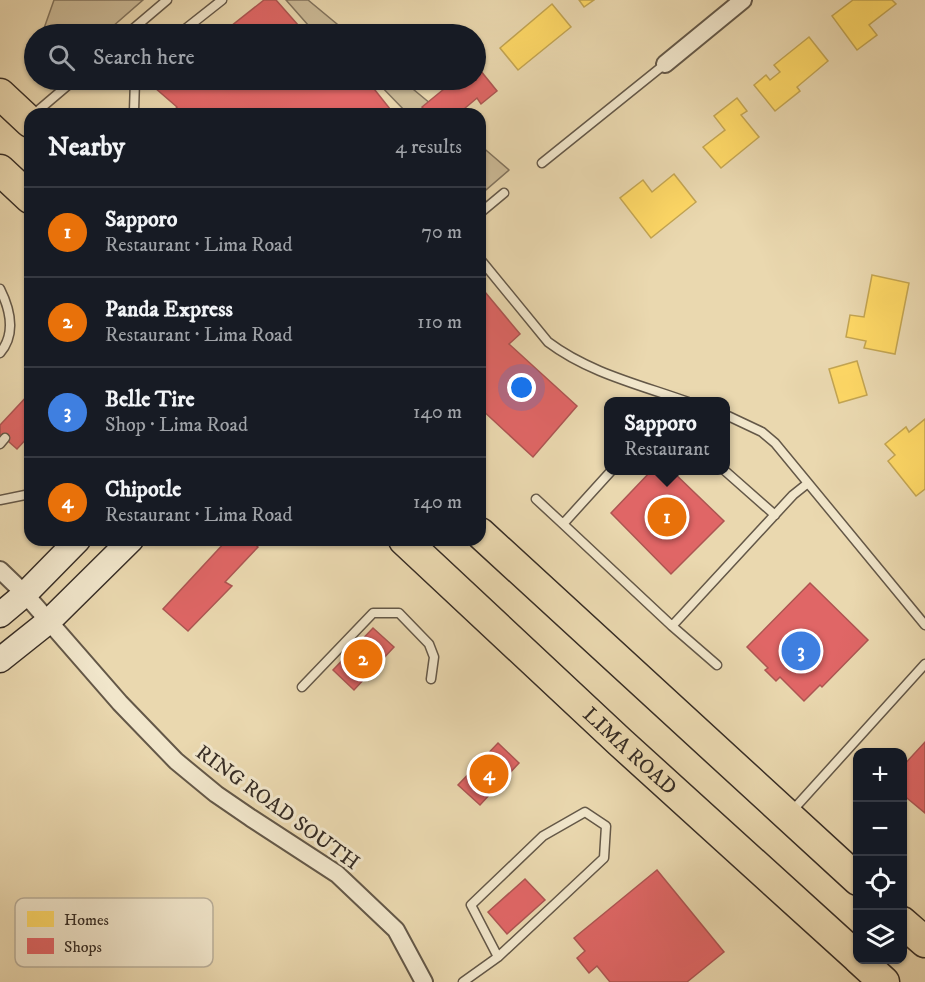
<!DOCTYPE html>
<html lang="en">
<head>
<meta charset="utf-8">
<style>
	body { margin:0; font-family:"IM FELL DW Pica",serif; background:#20242c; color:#f1f3f6 }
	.controls { position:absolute; right:18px; bottom:18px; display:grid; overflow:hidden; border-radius:12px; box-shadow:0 2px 4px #0004 }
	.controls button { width:54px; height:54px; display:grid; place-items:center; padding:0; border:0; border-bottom:2px solid #363941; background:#171b24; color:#f1f3f6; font:30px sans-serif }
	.you { position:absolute; left:522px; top:388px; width:21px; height:21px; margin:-15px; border:4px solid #fff; border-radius:50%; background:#1a73e8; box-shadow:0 0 0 9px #1a73e833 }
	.badge { display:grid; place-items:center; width:39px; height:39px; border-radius:50%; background:#c59692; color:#fff; font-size:20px; font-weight:700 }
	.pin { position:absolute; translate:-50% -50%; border:3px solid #fff; box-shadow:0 2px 6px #0006 }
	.popup { position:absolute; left:604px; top:397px; width:126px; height:78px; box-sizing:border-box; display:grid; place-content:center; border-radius:12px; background:#171b24; filter:drop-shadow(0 2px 4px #0005); font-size:20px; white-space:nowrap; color:#9ea1a6 }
	.popup b { font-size:22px; color:#f1f3f6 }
	.popup::after { content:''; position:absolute; left:50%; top:100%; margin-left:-12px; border:12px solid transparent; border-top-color:#171b24 }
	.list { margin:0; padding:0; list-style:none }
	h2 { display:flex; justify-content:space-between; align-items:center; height:78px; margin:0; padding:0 24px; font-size:26px }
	h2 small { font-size:20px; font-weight:400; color:#9ea1a6 }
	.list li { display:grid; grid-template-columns:39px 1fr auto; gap:18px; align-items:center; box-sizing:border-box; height:90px; padding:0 24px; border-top:2px solid #363941 }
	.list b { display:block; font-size:22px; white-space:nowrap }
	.list p { margin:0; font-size:20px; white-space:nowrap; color:#9ea1a6 }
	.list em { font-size:20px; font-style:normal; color:#9ea1a6 }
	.icon { flex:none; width:33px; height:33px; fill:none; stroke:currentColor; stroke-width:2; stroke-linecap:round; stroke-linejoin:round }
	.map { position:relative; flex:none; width:925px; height:982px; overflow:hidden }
	.search { position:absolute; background:#171b24; box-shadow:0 2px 4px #0004; left:24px; top:24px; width:462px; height:66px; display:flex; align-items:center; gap:15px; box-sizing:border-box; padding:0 21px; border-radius:33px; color:#9ea1a6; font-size:22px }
	.panel { position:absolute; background:#171b24; box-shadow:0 2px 4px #0004; left:24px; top:108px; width:462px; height:438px; border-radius:18px }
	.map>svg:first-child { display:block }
</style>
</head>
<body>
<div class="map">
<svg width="925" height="982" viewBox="0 0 925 982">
	<rect width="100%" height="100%" fill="#ead8af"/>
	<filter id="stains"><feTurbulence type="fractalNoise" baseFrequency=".00333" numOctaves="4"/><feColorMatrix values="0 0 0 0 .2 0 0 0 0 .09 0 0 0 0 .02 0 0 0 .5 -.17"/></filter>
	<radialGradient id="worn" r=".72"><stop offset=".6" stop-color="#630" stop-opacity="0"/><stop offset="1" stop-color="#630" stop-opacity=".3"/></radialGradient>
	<path fill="#ccbb98" stroke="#82745e" stroke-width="1.5" d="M54 0H143L104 34H42Z
		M286 0H308L349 34H316Z
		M375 80H402L443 114H408Z
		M480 145 509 170 480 195Z"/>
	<path fill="#ffd966" stroke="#c3a552" stroke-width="1.5" d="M579 0H594L584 7Z
		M853 0H892L896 4 869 25 877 35 857 50 832 16Z
		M552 4 571 27 518 70 500 48Z
		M809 37 828 61 797 87 800 91 775 111 754 85 766 75 770 80 780 72 774 65Z
		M737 98 747 111 741 115 759 137 721 168 703 147 725 130 714 116Z
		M674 174 696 202 651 238 620 198 643 180 652 192Z
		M872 275 909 283 895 354 864 348 866 341 846 337 850 315 864 317Z
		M857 361 867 395 839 403 829 369Z
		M925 419V489L916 496 888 461 895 455 885 444 906 427 909 432Z"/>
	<path fill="#e06666" stroke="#ad5552" stroke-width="1.5" d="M264 0H276L306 34H221Z
		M476 65 497 91 481 104 477 98 458 114H428L422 107 455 80H476Z
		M164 80H367L394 114H178L174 111 177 107 154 87Z
		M480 286 520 334 509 344 577 406 533 457 480 408Z
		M30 393V435L17 449 0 434V425Z
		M652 470H671L724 521 671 574 611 513Z
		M227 540H250L258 547 225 582 232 586 188 631 163 609Z
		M810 583 868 640 822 687 820 685 804 701 780 677 776 681 765 670 768 668 747 647Z
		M373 628 394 647 354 690 333 670Z
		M925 742V813L902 794V767Z
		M498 743 519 763 480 805 458 785Z
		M657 870 724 952 687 982H610L597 966 589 973 577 958 585 951 574 938Z
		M525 879 545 900 507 934 488 912Z"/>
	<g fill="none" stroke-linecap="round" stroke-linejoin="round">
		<g stroke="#645848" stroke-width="11">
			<path id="lane" d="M127 34 167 0
				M179 34 222 0
				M135 80 134 111 137 114
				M34 114 74 80
				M542 163 665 64
				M480 213 504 193
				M480 259 548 342C589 373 641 385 688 402
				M0 289C10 309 16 334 0 353
				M726 415 762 432 775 443 925 625
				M0 444 5 438
				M612 470 563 524 672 626 793 495 808 483
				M724 470 775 515
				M536 499 563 524
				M0 500 30 494
				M672 626 717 665
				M302 687 373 613H399L429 644 434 657 431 679
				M792 811 925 664
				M463 982 498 957 604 858 606 826 585 812 543 836 471 905 498 957"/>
		</g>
		<g stroke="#645848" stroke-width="20">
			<path id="street" d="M665 64 743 0
				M0 570 25 594 120 703 176 761 216 794 251 818 337 874 396 930 424 982"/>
		</g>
		<g stroke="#372d25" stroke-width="27">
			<path id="secondary" d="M0 615 25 594 78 540
				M0 660 49 621 131 540"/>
		</g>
		<g stroke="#372d25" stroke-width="33">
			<g id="highway">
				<path d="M0 94 30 122"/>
				<path d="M0 170 30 198"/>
				<path d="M480 533 858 880"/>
				<path id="s1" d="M404 540 620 742 858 958"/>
				<path d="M902 922 925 942"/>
				<path d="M860 960 884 982"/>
			</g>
		</g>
		<use href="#lane" stroke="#f1e6cb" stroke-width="8"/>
		<use href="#street" stroke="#f1e6cb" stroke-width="16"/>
		<use href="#secondary" stroke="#f1e6cb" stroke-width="24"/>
		<use href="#highway" stroke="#ead8af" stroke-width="30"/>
	</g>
	<g text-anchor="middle" stroke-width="6" stroke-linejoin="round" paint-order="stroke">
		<g font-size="21" fill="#372d25" stroke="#f1e6cb">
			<text dy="7" stroke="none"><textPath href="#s1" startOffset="309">LIMA ROAD</textPath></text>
			<text transform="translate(278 807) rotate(36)" y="7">RING ROAD SOUTH</text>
		</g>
	</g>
	<rect x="15" y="898" width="198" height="69" rx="9" fill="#f1e6cb" stroke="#b9ae99" stroke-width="1.5"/>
	<rect x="27" y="911" width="27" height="16" fill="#ffd966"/>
	<rect x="27" y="938" width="27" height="16" fill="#e06666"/>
	<g font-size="16" fill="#372d25">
		<text x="64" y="925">Homes</text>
		<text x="64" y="952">Shops</text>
	</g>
	<rect width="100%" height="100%" filter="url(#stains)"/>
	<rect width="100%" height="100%" fill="url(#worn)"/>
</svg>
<div class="controls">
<button>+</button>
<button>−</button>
<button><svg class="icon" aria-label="locate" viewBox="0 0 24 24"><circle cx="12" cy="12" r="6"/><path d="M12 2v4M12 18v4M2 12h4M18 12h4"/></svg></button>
<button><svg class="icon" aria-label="layers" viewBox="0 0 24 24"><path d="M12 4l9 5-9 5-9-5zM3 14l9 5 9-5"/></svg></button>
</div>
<div class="you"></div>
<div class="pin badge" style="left:667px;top:517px;background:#e8710a">1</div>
<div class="popup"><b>Sapporo</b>Restaurant</div>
<div class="pin badge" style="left:363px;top:659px;background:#e8710a">2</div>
<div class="pin badge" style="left:801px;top:651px;background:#3f7fe0">3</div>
<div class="pin badge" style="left:489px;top:774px;background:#e8710a">4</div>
<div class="search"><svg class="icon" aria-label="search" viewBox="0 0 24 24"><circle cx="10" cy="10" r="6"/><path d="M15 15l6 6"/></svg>Search here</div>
<section class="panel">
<h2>Nearby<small>4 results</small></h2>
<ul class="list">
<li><span class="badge" style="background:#e8710a">1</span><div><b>Sapporo</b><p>Restaurant · Lima Road</p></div><em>70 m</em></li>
<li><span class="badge" style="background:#e8710a">2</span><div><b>Panda Express</b><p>Restaurant · Lima Road</p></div><em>110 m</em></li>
<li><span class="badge" style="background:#3f7fe0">3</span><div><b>Belle Tire</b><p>Shop · Lima Road</p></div><em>140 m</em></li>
<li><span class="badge" style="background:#e8710a">4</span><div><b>Chipotle</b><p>Restaurant · Lima Road</p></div><em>140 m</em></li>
</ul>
</section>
</div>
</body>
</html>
